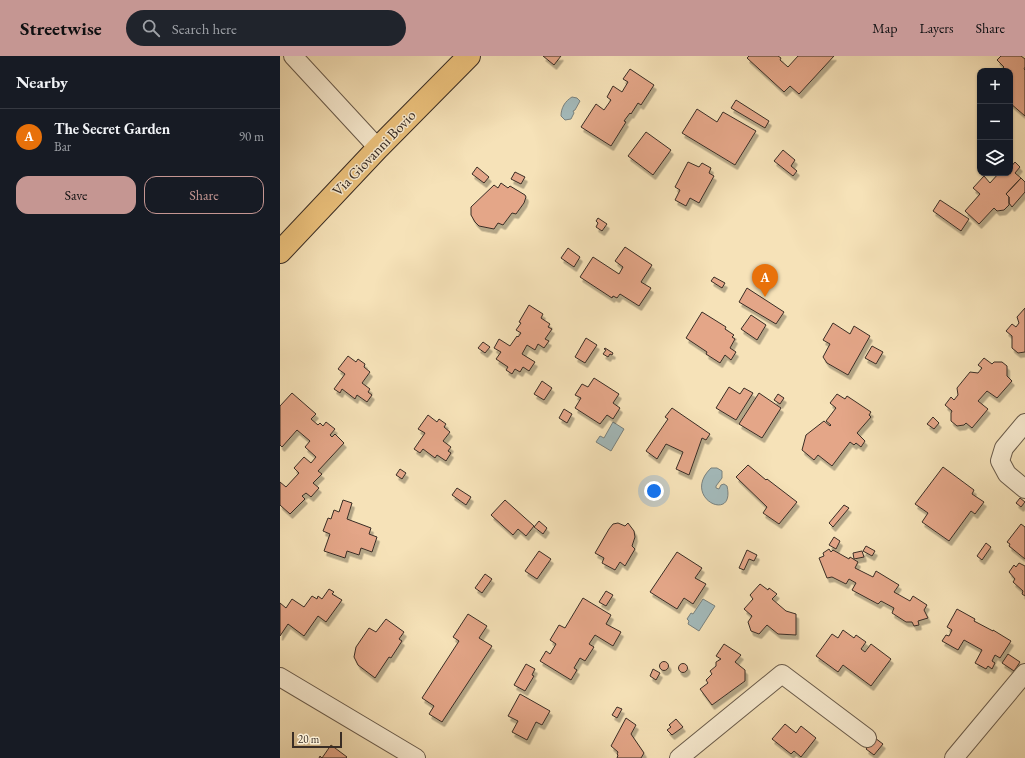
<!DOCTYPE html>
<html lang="en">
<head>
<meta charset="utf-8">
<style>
	body { margin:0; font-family:"EB Garamond",serif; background:#20242c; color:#f1f3f6 }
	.controls { position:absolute; right:12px; top:12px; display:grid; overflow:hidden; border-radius:8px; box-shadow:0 1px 3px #0004 }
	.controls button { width:36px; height:36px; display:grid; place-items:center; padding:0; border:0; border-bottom:1px solid #363941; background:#171b24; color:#f1f3f6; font:20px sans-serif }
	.scale { position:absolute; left:12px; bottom:10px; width:50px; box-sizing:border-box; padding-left:4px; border:2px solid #392d25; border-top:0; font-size:11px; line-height:14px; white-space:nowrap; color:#392d25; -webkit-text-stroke:3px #f9ecd1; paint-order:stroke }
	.you { position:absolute; left:374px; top:435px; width:14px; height:14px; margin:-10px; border:3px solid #fff; border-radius:50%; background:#1a73e8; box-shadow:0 0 0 6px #1a73e833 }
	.badge { display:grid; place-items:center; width:26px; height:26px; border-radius:50%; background:#c59692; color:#fff; font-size:13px; font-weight:700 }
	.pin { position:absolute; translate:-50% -33px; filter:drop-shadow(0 1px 2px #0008) }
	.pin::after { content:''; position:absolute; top:21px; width:14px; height:12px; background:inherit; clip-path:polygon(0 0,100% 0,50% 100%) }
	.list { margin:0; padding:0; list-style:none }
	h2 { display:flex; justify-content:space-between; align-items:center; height:52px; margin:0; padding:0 16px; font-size:17px }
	h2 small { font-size:13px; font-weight:400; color:#9ea1a6 }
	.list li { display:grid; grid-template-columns:26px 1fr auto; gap:12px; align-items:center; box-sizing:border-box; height:56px; padding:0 16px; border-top:1px solid #363941 }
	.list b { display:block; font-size:15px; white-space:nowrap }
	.list p { margin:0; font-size:13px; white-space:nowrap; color:#9ea1a6 }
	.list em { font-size:13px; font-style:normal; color:#9ea1a6 }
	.actions { display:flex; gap:8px; padding:12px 16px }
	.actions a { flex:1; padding:9px 0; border:1px solid #c59692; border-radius:12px; text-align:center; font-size:14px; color:#c59692 }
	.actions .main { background:#c59692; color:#111 }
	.icon { flex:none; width:22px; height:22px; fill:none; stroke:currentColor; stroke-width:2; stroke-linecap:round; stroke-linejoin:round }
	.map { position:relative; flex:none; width:745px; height:702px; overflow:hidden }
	header { display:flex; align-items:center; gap:24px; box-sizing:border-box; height:56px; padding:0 20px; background:#c59692; color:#111 }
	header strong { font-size:19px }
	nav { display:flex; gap:22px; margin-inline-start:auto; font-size:14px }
	.search { width:280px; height:36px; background:#20242c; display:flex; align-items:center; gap:10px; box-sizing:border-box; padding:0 14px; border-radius:22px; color:#9ea1a6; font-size:15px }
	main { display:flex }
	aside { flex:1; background:#171b24 }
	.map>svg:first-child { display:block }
</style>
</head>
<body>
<header>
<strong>Streetwise</strong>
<div class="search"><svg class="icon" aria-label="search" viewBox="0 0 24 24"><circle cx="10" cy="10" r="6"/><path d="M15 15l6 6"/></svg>Search here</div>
<nav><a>Map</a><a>Layers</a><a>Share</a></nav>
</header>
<main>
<aside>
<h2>Nearby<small></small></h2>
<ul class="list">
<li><span class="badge" style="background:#e8710a">A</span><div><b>The Secret Garden</b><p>Bar</p></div><em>90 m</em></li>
</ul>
<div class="actions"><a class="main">Save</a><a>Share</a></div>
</aside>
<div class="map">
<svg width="745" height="702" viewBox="0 0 745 702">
	<defs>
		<filter id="shadow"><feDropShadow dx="2.5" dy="4.5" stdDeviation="0" flood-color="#0004"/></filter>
	</defs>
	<rect width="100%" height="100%" fill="#f6e2b8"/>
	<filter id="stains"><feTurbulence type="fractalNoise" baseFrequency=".005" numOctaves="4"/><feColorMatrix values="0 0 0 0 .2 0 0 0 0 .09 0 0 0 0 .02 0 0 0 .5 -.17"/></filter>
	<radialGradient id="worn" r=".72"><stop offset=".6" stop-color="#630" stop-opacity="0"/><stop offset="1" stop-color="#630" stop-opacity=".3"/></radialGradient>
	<path fill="#a3babb" stroke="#79827f" d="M292 41 297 42 300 45 295 54 293 55 294 57 291 63 285 64 281 60C281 52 285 45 292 41Z
		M333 366 344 373 331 395 316 386 320 380 324 382Z
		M431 412H437L442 415V422L436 430V432L439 433 441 429 444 428 447 430C456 468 400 442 431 412Z
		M423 543 435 550 419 575 408 568 409 565 407 563 411 557 413 558Z"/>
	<path fill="#e4a688" stroke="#392d25" filter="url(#shadow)" d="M263 0H281L274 9Z
		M469 0H498L501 2 500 4 508 11 518 0H554L519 38 510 30 504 36 467 2Z
		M721 0H741L745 3V11L744 13 745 14V60L730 47V39L732 40 733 39 730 36V15H720L724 11 717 4Z
		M350 13 374 29 361 49 358 47 351 58 350 57 344 65 346 66 331 90 301 71 316 48 324 54 331 44 327 41 333 30 342 36 348 26 343 23Z
		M456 44 489 65 485 72 451 52Z
		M417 53 437 66 443 56 476 75 455 109 402 77Z
		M366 76 391 94 373 119 348 100Z
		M503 94 515 104 511 110 517 115 513 120 494 105Z
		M408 106 419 111 422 107 431 112 429 117 434 120 419 147 410 142 406 150 395 144 400 134 395 131Z
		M735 106 740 111 735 117 741 122 726 138 729 141V149L724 154 717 155 714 152 699 168 685 155 700 138 693 132 704 120 710 127 719 117H730V112Z
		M197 111 209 121 204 127 192 118Z
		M235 116 245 121 241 128 231 123Z
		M741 122 745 126V136L732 151 729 147V141L726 138Z
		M221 127 228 132 230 130 245 139 246 141 244 147 236 158 232 157 223 169 218 167 214 173 199 170 195 166 191 159V151L214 129 218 132Z
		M660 144 689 163 681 175 653 155Z
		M318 162 327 168 322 175 316 171 318 167 316 165Z
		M345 191 372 209 361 226 371 232 359 250 340 238 337 242 333 240 332 242 300 221 313 201 339 218 343 211 335 205Z
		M288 192 300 201 294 211 281 202Z
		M434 221 445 227 442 232 431 225Z
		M467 232 504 256 496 268 459 246Z
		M249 249 263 258 261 262 270 268 268 271 272 273 265 283 269 285 264 292 258 288 255 294 247 289 242 298 255 306 249 315 243 311 240 316 235 313 232 318 226 314 228 311 216 303 221 296 214 292 219 283 230 290 237 280 238 281 241 277 236 274 241 267 239 266Z
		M745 252V296L738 297 732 292V280L726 275 732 268 736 271 739 267 737 261Z
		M422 256 446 271 445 273 454 279 452 281 455 283 450 292 456 296 451 304 445 299 440 307 426 298 427 296 406 282Z
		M471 259 486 269 477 284 461 273Z
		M553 267 570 278 574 270 590 280 568 319 547 307 543 301 550 288 543 284Z
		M306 282 317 289 305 307 295 301Z
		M203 286 210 291 205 297 198 292Z
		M592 290 603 296 596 308 585 302Z
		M325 292 333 297 332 299 330 298 328 301 323 298 326 294 324 293Z
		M68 300 76 306 78 303 85 308 84 311 90 316 82 327 90 333 88 336 92 339 87 346 77 339 75 343 62 333 60 337 54 333 65 318 58 313Z
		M704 302 712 308 714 306H722L727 310V320L732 325 717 342 707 335 698 345 708 353 692 372 686 367 684 369 677 370 671 365V357L672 355 665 349 671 341 674 344 678 339 677 332 690 316 698 317 702 312 698 309Z
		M314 322 339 338 333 347 340 352 333 363 327 359 320 368 295 352 301 342 295 339 302 328 308 331Z
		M262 325 272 332 264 344 254 338Z
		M449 331 460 338 464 332 473 337 456 364 436 352Z
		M12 337 36 358 31 363 38 369 40 367 43 370 46 366 55 373 50 379 52 381 55 378 64 387 38 415 42 418 33 427 39 432 31 441 26 437 22 440 25 443 10 458 0 449V426L6 431 19 417 14 412 24 401 31 407 36 401 25 391 30 385 17 374 2 391 0 389V350Z
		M479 337 501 352 482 382 459 368Z
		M498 338 504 342 500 348 494 344Z
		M557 338 565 343 567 340 591 356 589 359 591 361 577 377 585 385 581 391 576 387 574 389 570 386 552 410 538 399 534 404 522 394 526 379 544 365 550 370 551 369 546 365 556 352 550 347Z
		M392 352 430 378 426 384 422 382 409 419 396 413 403 396 386 388 377 403 366 395 388 363 385 361Z
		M284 353 292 358 287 367 279 362Z
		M148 359 157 366 159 363 166 368 164 371 170 376 163 385 171 391 168 395 171 397 166 405 157 399 155 402 143 393 140 397 134 393 145 377 138 373Z
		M653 361 659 367 654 373 647 368Z
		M468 409 486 424 487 423 517 446 499 468 483 457 487 451 456 421Z
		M663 411 694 434 692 438 704 446 695 458 691 455 669 485 642 466 648 457 635 448Z
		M120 413 126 417 122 423 116 419Z
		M177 432 191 441 186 449 172 439Z
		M740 442 745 446 741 451 736 447Z
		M63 444 72 447 67 463 91 472 89 478 97 481 92 496 81 492 79 499 67 495 65 502 44 495 50 478 43 475 48 462 51 463 54 454 59 456Z
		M225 444 254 470 246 480 238 473 233 479 211 459Z
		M564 449 569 452 553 471 549 467Z
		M259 465 267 472 263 478 254 471Z
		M338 467 345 470 348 467 354 475 355 481 352 490 355 493 345 510 340 506 335 514 322 507 324 502 315 497 329 473 333 468Z
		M741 468 745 471V503L729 490 730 488 727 486Z
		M554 481 560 485 556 493 549 489Z
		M706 487 711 491 702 504 697 500Z
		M586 490 595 495 592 500 583 495Z
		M549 493 551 496 553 494 569 503 570 501 578 506 575 512 593 521 596 515 619 529 614 536 630 545 633 540 647 549 644 554 648 562 638 565 639 569 634 570 632 566H626L612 557 614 552 601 545 598 548 572 534 576 527 569 523 566 528 552 521 547 522 539 502 544 500 543 497Z
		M467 494 477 499 474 505 469 503 464 514 459 512Z
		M259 495 271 503 257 523 245 515Z
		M582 495 584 501 574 503 573 497Z
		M397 496 422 512 415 522 426 528 413 548 404 542 397 553 370 536Z
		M739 507 745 510V540L742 538 743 535 733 526 735 523 729 516 734 509 736 511Z
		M205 518 212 523 202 537 195 532Z
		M480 528 488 534 489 532 497 538 492 543 506 555 516 558V579L498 578 487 569 479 578 471 575 468 566 472 560 464 553 473 543 470 539Z
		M49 533 54 536 52 538 62 544 46 566 38 560 24 580 8 568 0 580V547L6 552 12 543 24 551 32 540 37 543 38 540 42 543Z
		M326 535 333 539 326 550 319 546Z
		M303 542 331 559 326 568 341 576 333 590 315 579 309 588 314 591 305 605 300 602 294 612 297 614 291 624 260 605 266 595 270 598 276 588 270 584 279 569 285 572Z
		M677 553 695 563 694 565 713 575V574L731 585 720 602 715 599 712 605 715 607 712 613 708 610 706 613 695 607 702 594 684 584 678 594 662 585 666 579 669 580 672 574 667 571Z
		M188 558 207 570 199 582 212 590 162 666 149 658 154 650 142 642 179 585 173 581Z
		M106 563 124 576 119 583 122 585 111 602 109 601 95 622 78 609 74 601 76 591 89 572 96 576Z
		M563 574 574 582 576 579 586 586 581 593 585 596 591 588 611 603 591 630 563 609 558 616 536 600 552 578 558 582Z
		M444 588 461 599 455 606 465 614V625L432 649 420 633 428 627 426 624 432 618 430 615 436 610V606L441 603 436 600Z
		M728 598 740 606 734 615 722 607Z
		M379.5 610a4.5 4.5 0 1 1 9 0a4.5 4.5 0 1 1-9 0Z
		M398.5 612a4.5 4.5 0 1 1 9 0a4.5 4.5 0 1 1-9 0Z
		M246 608 255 613 252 619 254 620 245 635 234 629Z
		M373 613 380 617 376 624 370 620Z
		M240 638 270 655 262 669 256 666 247 684 232 676 238 665 228 660Z
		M337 651 342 653 337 662 332 659Z
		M346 662 356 669 351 678 364 697 361 702H337L338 699 337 698 338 696 331 690Z
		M396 663 403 671 392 679 387 674 391 671 389 669Z
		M505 668 516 677 521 670 536 682 521 701 514 695 511 698 492 683Z
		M595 682 603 688 594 699 586 693Z
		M51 689 67 701 66 702H39L40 700 42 702Z"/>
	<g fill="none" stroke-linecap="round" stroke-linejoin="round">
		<g stroke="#685a4a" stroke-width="20">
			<path id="minor" d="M13 0 98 92
				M745 367 724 392 720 405 727 418 745 433
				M0 621 136 702
				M399 702 502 618 587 682
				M674 702 745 617"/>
		</g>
		<g stroke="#392d25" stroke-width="24">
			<path id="major" d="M0 196 98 92 189 0"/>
		</g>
		<use href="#minor" stroke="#f9ecd1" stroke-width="18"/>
		<use href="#major" stroke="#ebc17c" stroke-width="22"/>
	</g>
	<g text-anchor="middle" stroke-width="3" stroke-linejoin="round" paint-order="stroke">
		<g font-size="15" fill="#392d25" stroke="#f9ecd1">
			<text transform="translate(94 97) rotate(-46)" y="5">Via Giovanni Bovio</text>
		</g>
	</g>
	<rect width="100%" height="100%" filter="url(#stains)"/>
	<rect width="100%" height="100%" fill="url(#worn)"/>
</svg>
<div class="controls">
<button>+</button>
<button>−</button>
<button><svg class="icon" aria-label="layers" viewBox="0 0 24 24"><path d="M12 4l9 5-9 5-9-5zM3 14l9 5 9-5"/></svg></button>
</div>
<div class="scale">20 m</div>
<div class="you"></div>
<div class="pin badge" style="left:485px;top:241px;background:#e8710a">A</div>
</div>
</main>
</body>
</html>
